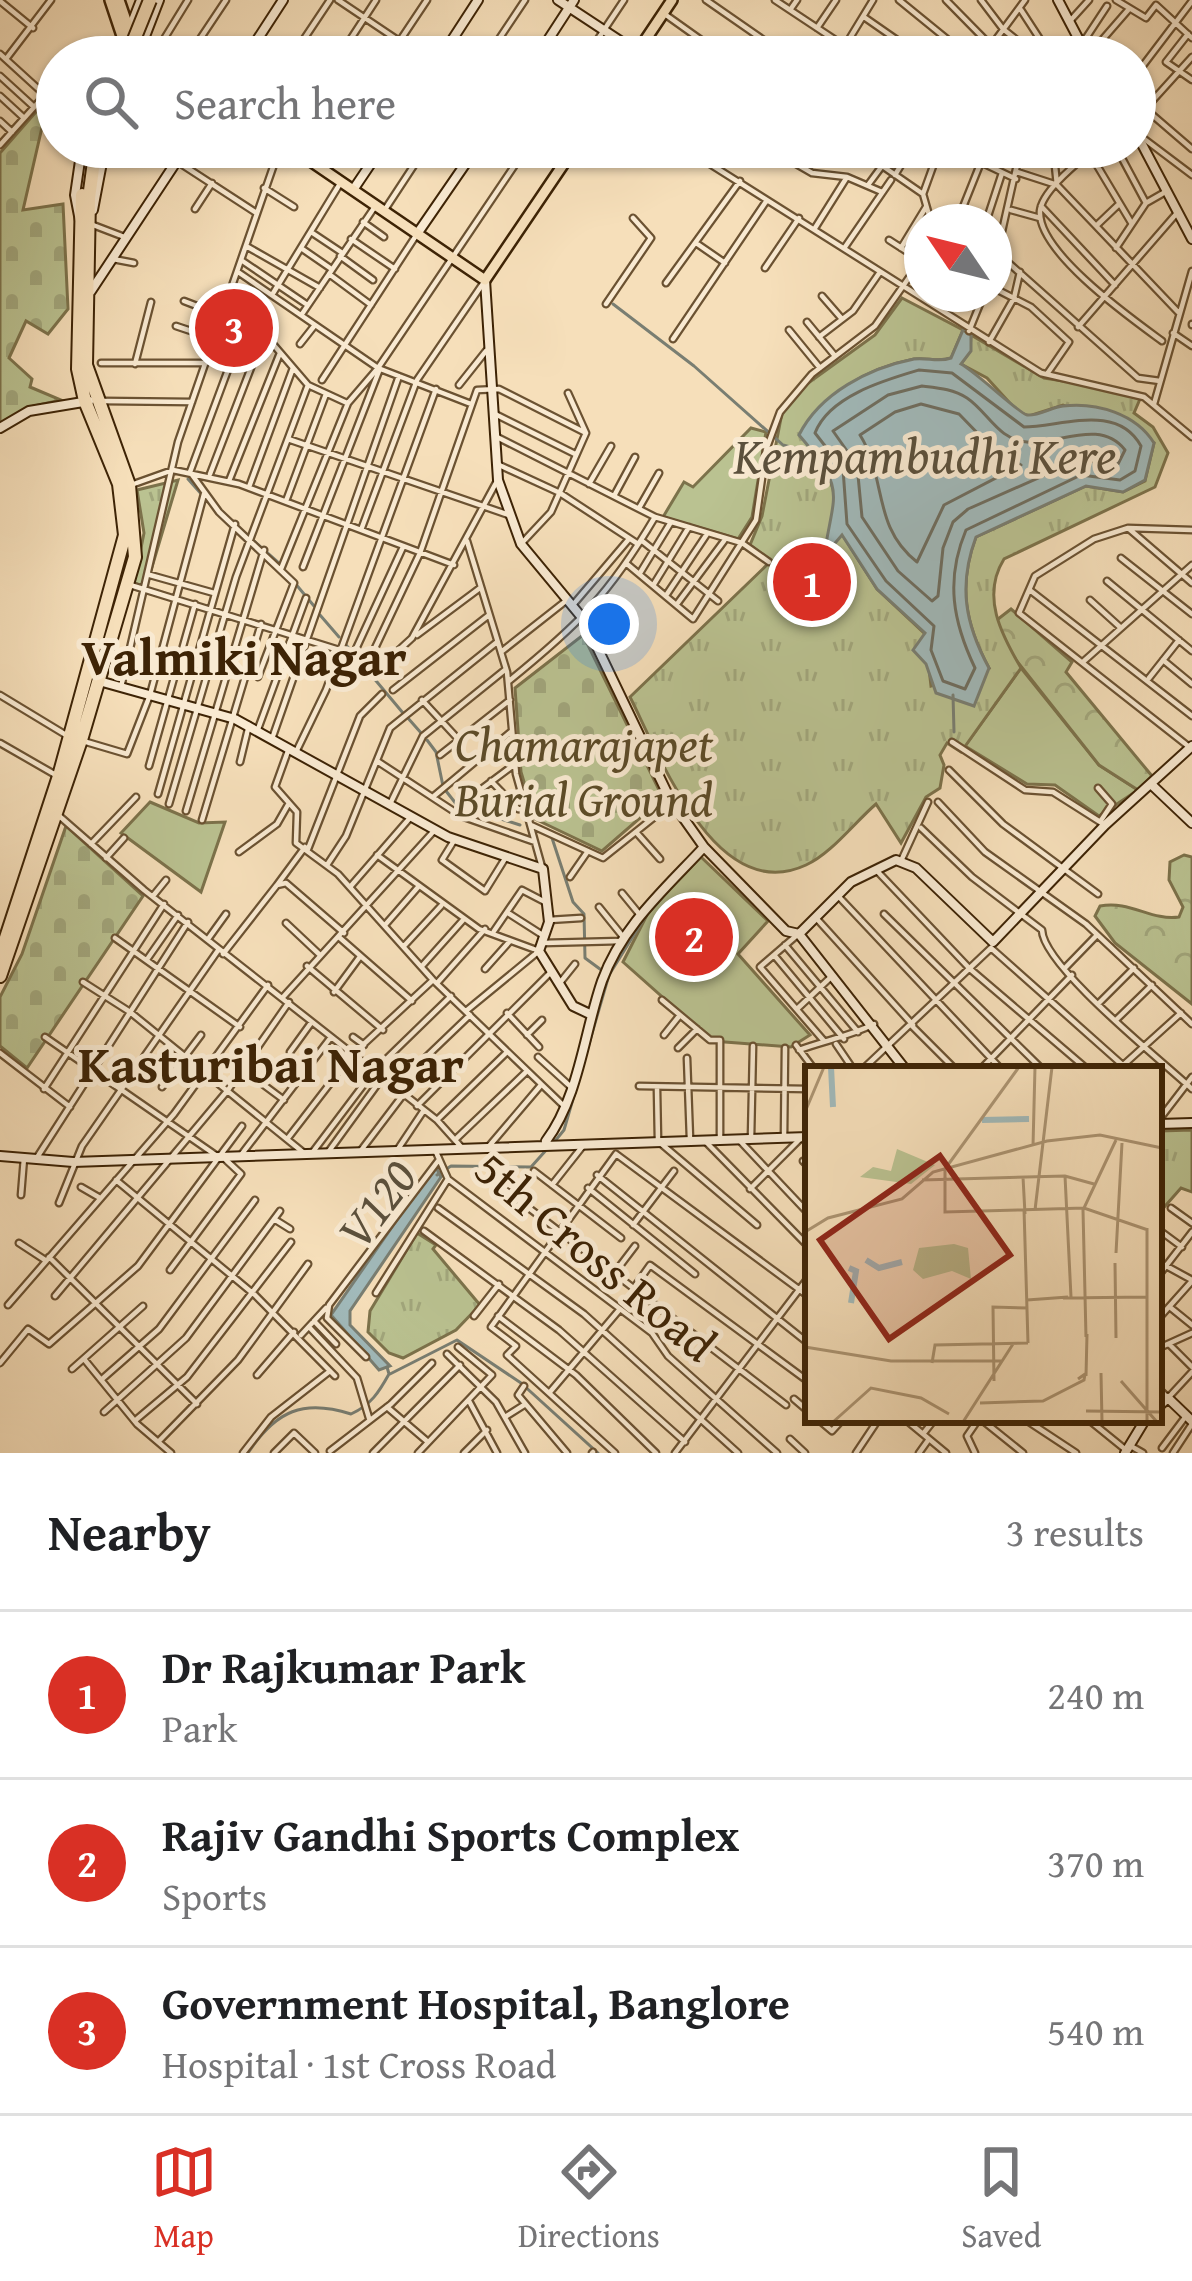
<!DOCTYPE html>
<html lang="en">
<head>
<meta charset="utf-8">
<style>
	body { margin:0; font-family:"Gentium Book Plus",serif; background:#f2f2f2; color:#202124 }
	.compass { position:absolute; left:904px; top:204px; width:108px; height:108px; border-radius:50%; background:#fff; box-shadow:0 3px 9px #0004; rotate:305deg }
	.you { position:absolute; left:609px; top:624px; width:42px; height:42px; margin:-30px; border:9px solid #fff; border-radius:50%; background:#1a73e8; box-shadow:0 0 0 18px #1a73e833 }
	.badge { display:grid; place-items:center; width:78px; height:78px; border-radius:50%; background:#d93025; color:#fff; font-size:39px; font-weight:700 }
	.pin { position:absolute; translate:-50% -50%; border:6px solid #fff; box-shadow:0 3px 12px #0006 }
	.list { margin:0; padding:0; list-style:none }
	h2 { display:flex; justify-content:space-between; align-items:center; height:156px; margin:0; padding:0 48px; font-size:51px }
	h2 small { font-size:39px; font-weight:400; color:#757577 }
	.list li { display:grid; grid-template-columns:78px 1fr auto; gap:36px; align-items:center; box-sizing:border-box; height:168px; padding:0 48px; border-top:3px solid #e0e0e0 }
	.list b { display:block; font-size:45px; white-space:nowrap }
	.list p { margin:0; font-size:39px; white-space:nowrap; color:#757577 }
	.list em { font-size:39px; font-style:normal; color:#757577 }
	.icon { flex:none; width:66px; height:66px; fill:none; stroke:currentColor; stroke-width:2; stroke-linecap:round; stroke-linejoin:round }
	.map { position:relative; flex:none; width:1192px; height:1453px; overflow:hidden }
	.search { position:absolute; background:#fff; box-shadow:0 3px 9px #0004; left:36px; right:36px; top:36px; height:132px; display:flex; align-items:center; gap:30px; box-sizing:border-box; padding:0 42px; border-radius:66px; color:#757577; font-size:45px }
	.sheet { height:660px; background:#fff }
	nav { display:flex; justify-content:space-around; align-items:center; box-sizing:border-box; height:168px; border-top:3px solid #e0e0e0; background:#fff; font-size:33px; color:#757577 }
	nav a { display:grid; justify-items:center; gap:6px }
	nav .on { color:#d93025 }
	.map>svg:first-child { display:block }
</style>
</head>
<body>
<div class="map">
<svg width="1192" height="1453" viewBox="0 0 1192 1453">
	<defs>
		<pattern id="forest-crowns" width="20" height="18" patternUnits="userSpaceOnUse" patternTransform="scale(3)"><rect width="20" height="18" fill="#bac291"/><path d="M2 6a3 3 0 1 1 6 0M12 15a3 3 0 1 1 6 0" fill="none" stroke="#a1a67c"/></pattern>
		<pattern id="cemetery-stones" width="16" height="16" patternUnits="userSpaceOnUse" patternTransform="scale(3)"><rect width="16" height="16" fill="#bac291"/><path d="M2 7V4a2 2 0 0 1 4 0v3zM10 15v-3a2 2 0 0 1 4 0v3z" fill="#a1a67c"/></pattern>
		<pattern id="park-tufts" width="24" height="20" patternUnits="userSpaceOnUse" patternTransform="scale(3)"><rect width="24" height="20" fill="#bac291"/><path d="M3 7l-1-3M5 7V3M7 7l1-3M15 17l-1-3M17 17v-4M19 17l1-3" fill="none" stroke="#a1a67c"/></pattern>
	</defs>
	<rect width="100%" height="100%" fill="#f6dfba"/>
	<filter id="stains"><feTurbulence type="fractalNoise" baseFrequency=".00167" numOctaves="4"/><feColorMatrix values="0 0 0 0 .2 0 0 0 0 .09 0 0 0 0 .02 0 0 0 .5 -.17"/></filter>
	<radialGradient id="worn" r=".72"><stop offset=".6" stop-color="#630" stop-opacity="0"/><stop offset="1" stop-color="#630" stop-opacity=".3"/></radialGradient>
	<path fill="#bac291" stroke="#7c724b" stroke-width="3" d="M751 428 766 432 752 517 738 539 663 517 684 482 693 487Z
		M1021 668 1099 765 1138 790 1099 816 1055 785 1027 784 965 746Z
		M150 802 199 823 225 822 201 892 121 833Z
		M701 857 768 921 738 954 810 1035 791 1047 712 1041 623 962 650 909Z"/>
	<path fill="url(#forest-crowns)" stroke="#7c724b" stroke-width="3" d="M1011 609 1072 662 1066 672 1152 776 1138 790 1099 765 994 632 993 623Z
		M1184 855 1192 857V1004L1115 943 1095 916 1100 906C1130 900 1151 921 1179 917L1183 907 1169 880 1170 862Z"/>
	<path fill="url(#cemetery-stones)" stroke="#7c724b" stroke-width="3" d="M49 97 23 210 63 204 68 309 48 334 26 321 9 358 32 379 30 387 61 400 30 407 0 425V153Z
		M583 635 663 798 602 851 535 819 521 772 515 688Z
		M66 826 143 896 27 1068 0 1046V997L22 954Z"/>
	<path fill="url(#park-tufts)" stroke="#7c724b" stroke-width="3" d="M902 298 963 330 951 358C938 363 927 357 914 359 867 368 823 394 800 435 834 476 846 499 823 552L842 534 877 589 925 634 931 686 989 668C965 624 958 585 976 537L1086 486 1123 492 1145 481 1154 443 1063 405 1029 416 1018 412 987 378 961 364 970 351 971 335 1044 378 1122 390 1140 399 1134 413 1153 427 1168 453 1155 487 1004 559C981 596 1001 634 1021 668L961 752 947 743 940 755 944 765 940 788 926 797 901 843 876 804C855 822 831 854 806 865 716 907 660 756 630 697L771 561 750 545 762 516 782 413 793 394 875 335Z
		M178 480 146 587 134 583 144 533 137 490Z
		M1192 1130V1192L1181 1188 1159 1213V1131Z
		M417 1233 436 1245 433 1249 480 1305 456 1330 403 1358 389 1353 368 1332 370 1311Z"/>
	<path fill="#a1babb" stroke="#797e72" stroke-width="3" d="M963 330 971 335V351L961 364C976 372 1021 415 1027 415 1039 416 1052 407 1063 406 1097 402 1136 414 1154 443L1145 480 1123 492 1086 486 976 537C958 585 965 624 989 668L974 706 936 693 926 664 913 650 925 633 877 589 842 535 824 556C834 490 847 491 799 435 820 393 869 368 914 359 927 357 938 363 951 358Z
		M435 1165 441 1177 350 1311V1325L390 1366 379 1370 331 1315Z"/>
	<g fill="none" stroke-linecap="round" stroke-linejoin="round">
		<path stroke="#6f6e60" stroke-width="3" d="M919 370 952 373 1024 427C1060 427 1117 402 1141 446L1135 471 1120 480 1081 475 966 530C945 580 953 622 975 668L965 689 943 681 931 650 934 626 886 581 847 524 843 469 815 433C829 396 885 380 919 370Z
			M922 386C939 388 953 389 967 398 988 412 998 440 1027 442 1058 445 1100 418 1125 450L1118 464 1079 460 968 509 953 522 943 548 938 596 932 601 898 571 862 517 857 465 833 431 888 395Z
			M921 404 959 414 990 446 1021 465 944 505 917 562C872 527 887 478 860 435L895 412Z"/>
		<path stroke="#797e72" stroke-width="3" d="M613 304 694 366 783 445 816 454
			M188 479 226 522
			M253 540 279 563
			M294 582 314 606
			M320 615 339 637
			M346 645 403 713
			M953 695 954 732
			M407 717 422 734
			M427 740 436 752 443 786
			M446 791 457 805 520 825
			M552 838 573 902 584 914 585 958 604 972
			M555 1141 564 1130 609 975 645 917
			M437 1175 451 1166 531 1167 548 1148
			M390 1374 457 1340 521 1383 598 1453
			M248 1453C276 1410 304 1399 351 1414 371 1405 379 1392 389 1374L387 1367"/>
		<g stroke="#6b5232" stroke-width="9">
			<path id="street" d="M338 0 423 57
				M706 0 788 57
				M775 0 861 57
				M899 0 969 57
				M946 0 1002 57
				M981 0 1003 29 1038 57
				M1116 0 1146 18 1156 5 1192 38
				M0 1 33 28
				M790 10 797 0
				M1021 10 1045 47 1042 57
				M666 15 725 57
				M864 17 910 49 905 57
				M1070 21 1089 0
				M817 28 836 0
				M1188 34 1166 62 1192 80
				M1082 44 1107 6
				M845 46 873 0
				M1097 46 1108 57
				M0 54 45 95 0 145
				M1055 54 1079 38
				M1089 55 1129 9
				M153 57 188 0
				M188 57 226 0
				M292 57 330 0
				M339 57 376 0
				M389 57 427 0
				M487 57 525 0
				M586 57 624 0
				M983 57 1025 0
				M6 59 51 0
				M0 76 34 107
				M1135 76 1192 1
				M0 96 24 118
				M1135 100 1192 149
				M1145 109 1192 57
				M0 121 12 132
				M1139 135 1192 175
				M155 147 255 212
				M683 147 1041 373 1144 397 1192 437
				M767 147 812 173 847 177 882 192
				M855 147 923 194
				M949 147 1016 179
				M1053 147 1057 185
				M1086 147 1132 224
				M1096 147C1080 161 1042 190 1040 211 1037 252 1132 319 1162 341
				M1116 147 1146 203
				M318 162 328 147
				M876 162 887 147
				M1017 172 1057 185 1178 312
				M895 175 912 147
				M868 185 882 166
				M264 188 294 207
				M1041 206 1115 285
				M195 209 212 183
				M1011 210 1040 218
				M384 211 426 147
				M363 222 384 237
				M931 222 923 194 940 147
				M957 222 981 162
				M986 222 1002 173
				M93 225 127 238
				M1096 226 1118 205
				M815 228 847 177
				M311 232 341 252
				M351 239 395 269
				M889 240 920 260
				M696 243 725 263
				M246 246 320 288
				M845 247 891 180
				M301 248 330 268
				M901 248 926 207
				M1116 248 1146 203 1167 191
				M994 250 1138 378 1160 381
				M340 256 373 280
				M113 259 134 263
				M241 260 306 304
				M994 267 1021 147
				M765 268 799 218
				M238 272 378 368 471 404
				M329 274 371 305
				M666 283 740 181
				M994 288 1031 307 1069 342 1047 374
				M230 294 308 385 347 403
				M272 295 341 182
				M822 296 842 319
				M184 301 223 316
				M606 304 651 238 633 218
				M302 314 376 205
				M248 316 190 472 219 512 294 583 258 677
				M807 322 835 356
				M1192 324V325
				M176 326 215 339
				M1078 327 1177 213
				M789 330 820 368
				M969 331 984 294
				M1173 333 1192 346
				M819 337 853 311 880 272
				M673 339 767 200
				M989 342 1014 298 1020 272
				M300 344 315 325
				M101 363H206
				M135 364 151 302
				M322 380 417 234
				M459 385 486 351
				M568 393 586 433
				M103 401 192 402
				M1154 404 1192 271
				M495 414 575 454
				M497 437 655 517 742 543 769 562
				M288 439 509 515
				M497 464 560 493 638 544
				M210 474 264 334
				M229 481 280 353
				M589 484 611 446
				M131 485 173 470 239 484 454 565
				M249 487 293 368
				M614 496 635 457
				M286 501 326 394
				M639 508 659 473
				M1128 528 1192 530
				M361 530 417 380 482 285
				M641 540 718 601
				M467 541 507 672 516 774 542 867
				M521 544 551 512 586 433
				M1121 558 1192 614
				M627 564 693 619 756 520 766 450 780 412 812 374 875 326 922 259
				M303 567 379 371
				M281 569 348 403 378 368 527 147
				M640 573 671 522
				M150 575 214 593
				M1107 581 1192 651
				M127 584 339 650
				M654 584 689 527
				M1031 591 1192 716
				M667 594 707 534
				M1090 600 1121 628
				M677 604 724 541
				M572 606 629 539
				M417 635 480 588
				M355 651 403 547
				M501 652 567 600
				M1163 660 1192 684
				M1084 661 1192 565
				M367 665 420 553 477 390 499 389 586 433
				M376 671 412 638 497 481
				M1149 678 1179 640
				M509 681C578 625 609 595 655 517
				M121 687 178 442 280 147
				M393 690 489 615
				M0 695 66 735
				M422 700 459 740
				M258 729 306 598
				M273 736 399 376
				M83 741 127 754 150 695 204 494
				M952 742 1025 790 1053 792 1105 825
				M0 743 54 774
				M1188 746 1019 613 1035 576 1094 539 1128 528 1192 583
				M288 751 275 787 297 812 296 843 338 874 433 980 564 1106
				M296 752 326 690 436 389
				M440 755 510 700
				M377 761 461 816 535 842
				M240 762 249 725
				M149 766 195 604
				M949 770 1003 824 1098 894
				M491 781 518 809 527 810
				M1098 788 1112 804 1100 822
				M158 794 235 524
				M434 796 512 731
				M391 802 423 736 506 669
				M464 802 515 764
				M938 802 985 852 1086 924 1192 1024
				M169 804 236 577 308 385
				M186 811 264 550
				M57 814 144 890 437 1120 463 1149
				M202 820 261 624
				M531 825 603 858 672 803
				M921 828 972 877 1042 930C1043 966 1161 1060 1192 1089
				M636 832 660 859
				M455 839 442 860 485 891 506 857
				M91 844 136 797
				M308 849 360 716 382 694
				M239 852 277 824 289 803
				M377 855 479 929 539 951
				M106 858 124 838
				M901 861 928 802
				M327 865 346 836 390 728 497 642
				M878 872 970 969 1087 1069
				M570 877 588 851
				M277 885 305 847
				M350 887 409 819
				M622 893 640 915
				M153 896 166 880
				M840 898 1001 1069
				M599 907 624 938
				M508 913 544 936
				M884 914 1042 1069
				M817 919 913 1025
				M549 920 581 918
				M286 923 320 955
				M385 925 419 886
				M494 931 522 890 547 903
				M796 936 760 967 824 1041
				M115 938 240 1027
				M340 938 412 1001
				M208 939 226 914
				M543 943 621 941
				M785 945 858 1032
				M404 946 441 906
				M991 948 1127 1069
				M223 954 277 885 286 883 344 933
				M774 955 844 1039
				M148 958 178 915
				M307 966 383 1030
				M422 966 464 919
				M1065 968 1097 935
				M485 969 510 941
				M83 982 130 1012 304 1153
				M438 982 485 929
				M559 984 575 964
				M334 992 359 958
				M284 996 433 832
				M662 1000 710 1040H720V1139
				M1100 1002 1134 968
				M797 1009 832 976
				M466 1011 539 951
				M507 1013 539 1047
				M1117 1019 1152 985
				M912 1026 955 1069
				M527 1035 542 1020
				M664 1035 680 1015
				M45 1037 217 1156
				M353 1037 364 1045
				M836 1044 853 1069
				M796 1045 814 1069
				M678 1048 697 1029
				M799 1050C826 1040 848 1037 874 1024
				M290 1052 311 1023
				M0 1053 70 1107
				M538 1057 571 1087
				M687 1058 690 1139
				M863 1069 991 948
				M981 1069 1072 975
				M1119 1069 1181 1013
				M245 1071 284 1100
				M396 1086 470 1015
				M639 1086 808 1089
				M162 1087 201 1035
				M44 1089 164 904
				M657 1089 658 1141 757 1225
				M417 1106 551 972
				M437 1120 506 1053
				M1159 1120 1192 1077
				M288 1138 352 1055 433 980
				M457 1138 525 1073
				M751 1138 753 1046
				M784 1138 785 1048
				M741 1142 808 1213
				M707 1143 808 1246
				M490 1145 541 1085
				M398 1149 424 1110
				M329 1151 382 1078
				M436 1152 448 1179 652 1333 668 1356 777 1453
				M312 1153 374 1071 451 996
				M359 1153 403 1095
				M616 1154 808 1296
				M241 1155 331 1037
				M36 1159 188 922
				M803 1161 808 1166
				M534 1171 621 1238
				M597 1175 808 1343
				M491 1179 786 1405
				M116 1180 255 1295 335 1376
				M552 1185 582 1147
				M81 1187 100 1198
				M588 1188 695 1274
				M750 1189 801 1138
				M21 1195 24 1158
				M59 1203 82 1146 219 949
				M438 1208 584 1314 738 1453
				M1171 1208 1192 1223
				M274 1219 290 1229
				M633 1225 674 1171
				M1159 1230 1182 1247
				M424 1231 559 1330 685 1442
				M19 1243 45 1260
				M49 1257 197 1404
				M1159 1262 1192 1280
				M170 1270 241 1174 226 1160
				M616 1271 635 1246
				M1159 1275 1192 1232
				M636 1285 650 1265 805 1379
				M376 1293 448 1179
				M55 1296 228 1090 289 1002
				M8 1305 174 1114 268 985
				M1171 1308 1192 1325
				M474 1316 499 1284
				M498 1316 576 1375 656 1453
				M1159 1318 1192 1281
				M314 1321 336 1344
				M309 1327 357 1378 369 1418
				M301 1335 326 1308
				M1169 1344 1192 1367
				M1159 1348 1192 1333
				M447 1354 496 1402 525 1453
				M366 1357 327 1318 329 1305 438 1161
				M84 1359 137 1424 171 1453
				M0 1363 28 1329 49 1344 138 1266 242 1126
				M72 1369 143 1306
				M257 1375 294 1332
				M101 1380 159 1329 255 1200
				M524 1386 518 1395 567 1453
				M1159 1389 1168 1398 1192 1372
				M550 1392 620 1309
				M794 1399 808 1411
				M469 1401 497 1453
				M387 1407 428 1442
				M104 1412 186 1338 280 1211
				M505 1417 524 1405
				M137 1419 187 1377 291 1242
				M819 1420 832 1431 842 1420
				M906 1420 946 1453
				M982 1420 1023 1453
				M1026 1420 1076 1453
				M1089 1420 1126 1450
				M923 1434 934 1420
				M790 1439 805 1453
				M159 1441 238 1360 308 1264
				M1129 1445 1143 1453
				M1162 1448 1186 1416
				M330 1451 391 1404 432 1363
				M243 1453 271 1417 330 1371
				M274 1453 294 1433 315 1453
				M373 1453 460 1365
				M418 1453 492 1375 458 1347
				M464 1453 487 1430
				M592 1453 593 1452
				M615 1453 507 1355 516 1346 491 1327 616 1154
				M675 1453 808 1278
				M856 1453 878 1420
				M919 1453 929 1439
				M975 1453 967 1436 978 1420
				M1173 1453 1192 1424"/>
		</g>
		<g stroke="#3d2305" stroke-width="12">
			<path id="secondary" d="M558 0 637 52
				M1058 0 1088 57
				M130 28 141 0
				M137 57 159 0
				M246 57 283 0
				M441 57 478 0
				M537 57 574 0
				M1135 131 1192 239
				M353 190 382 147
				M93 210 105 147
				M80 221 75 195 82 147
				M417 234 477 147
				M485 280 498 480 521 544 584 620 670 799 704 847 786 931 799 934 851 882 896 860 916 868 993 942 1105 825 1192 746
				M91 291 186 147
				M0 428 29 411 89 401
				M99 681 235 719 448 837 543 869 549 922 539 951 573 1006 592 1015
				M1153 786 1192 823
				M799 934 905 1069
				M1159 1124 1192 1123
				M546 1141C579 1097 584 1033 602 981 622 926 665 889 704 847
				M0 1156 73 1162 808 1137
				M1159 1406 1168 1398 1192 1421
				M1125 1453 1145 1420"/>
		</g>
		<g stroke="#3d2305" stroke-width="14">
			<path id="primary" d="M110 0 124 42 149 57
				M119 0 131 35 152 56
				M634 57 672 0
				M290 147 485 280 575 147"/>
		</g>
		<g stroke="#3d2305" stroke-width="16">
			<path id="highway" d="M0 956 59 776 125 535 119 484 85 401 78 369 82 195
				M0 976 81 740 135 557 129 485 86 365 89 198 96 147"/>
		</g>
		<use href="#street" stroke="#f9ead2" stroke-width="4.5"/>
		<use href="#secondary" stroke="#f9ead2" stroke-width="8"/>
		<use href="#primary" stroke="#f6dfba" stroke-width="9"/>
		<use href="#highway" stroke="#f6dfba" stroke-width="12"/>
		<g stroke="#3d2305" stroke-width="16" stroke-linecap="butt">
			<path id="highway-bridge" d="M127 57 150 0"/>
		</g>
		<use href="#highway-bridge" stroke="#f6dfba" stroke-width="12"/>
	</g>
	<g text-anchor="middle" stroke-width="10" stroke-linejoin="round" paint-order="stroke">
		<g font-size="48" font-style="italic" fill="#5c4b28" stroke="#f9ead2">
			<text x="584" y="761">Chamarajapet<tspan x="584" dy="55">Burial Ground</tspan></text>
		</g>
		<g font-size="48" fill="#3d2305" stroke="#f9ead2">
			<text transform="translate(596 1256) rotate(40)" y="17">5th Cross Road</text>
		</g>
		<g font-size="51" font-style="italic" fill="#5b503c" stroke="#f9ead2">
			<text x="925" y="473">Kempambudhi Kere</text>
			<text transform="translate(376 1204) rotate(-53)" y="18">V120</text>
		</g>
		<g font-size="51" font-weight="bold" fill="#3d2305" stroke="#f9ead2">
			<text x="244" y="675">Valmiki Nagar</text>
			<text x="271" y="1082">Kasturibai Nagar</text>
		</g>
	</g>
	<g transform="translate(805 1066)">
		<rect width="357" height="357" fill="#f6dfba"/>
		<path d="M92 83 130 99 106 118 55 111 68 101 86 105Z" fill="#bac291"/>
		<path d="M149 178 163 182 166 213 147 205 118 213 108 204 114 182Z" fill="#bac291"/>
		<path fill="none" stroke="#a1babb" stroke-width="6" d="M26 1 28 41M177 54 224 53M61 194 74 202 97 196M44 202 51 205 46 237"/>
		<path fill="none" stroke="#ac9472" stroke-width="3" d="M214 1 140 103V146L279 142 343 164M0 46 19 1M228 80 230 1M260 110 266 231M218 111 220 148M117 114 260 110 289 118M219 143 223 277M230 144 247 1M0 166 23 152 97 133 128 106 242 75 295 69 357 82M311 187 317 77M310 197 311 272M258 232 342 231M222 234 263 231M281 271 278 144 311 74M0 281 86 295H197M127 297 130 279 223 277M296 307 297 356M281 310 282 268M189 315 188 241 223 242M316 315 352 356M175 337 238 335 279 314 280 308 273 313M281 345 357 346M28 356 66 322 116 332 144 348M158 356 208 278M342 356V162"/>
		<path fill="#8f2418" fill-opacity="0.15" stroke="#8f2418" stroke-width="6" d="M135 90 205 189 84 273 15 174Z"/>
		<rect width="357" height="357" fill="none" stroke="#3d2305" stroke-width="6"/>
	</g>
	<rect width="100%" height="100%" filter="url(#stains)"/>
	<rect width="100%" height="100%" fill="url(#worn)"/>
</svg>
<svg class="compass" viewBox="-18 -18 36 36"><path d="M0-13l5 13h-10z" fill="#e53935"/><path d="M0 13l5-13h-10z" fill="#757577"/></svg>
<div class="you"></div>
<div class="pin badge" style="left:812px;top:582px">1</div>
<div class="pin badge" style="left:694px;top:937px">2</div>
<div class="pin badge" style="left:234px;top:328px">3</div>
<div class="search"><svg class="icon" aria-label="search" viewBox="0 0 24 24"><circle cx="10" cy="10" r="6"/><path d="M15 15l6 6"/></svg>Search here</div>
</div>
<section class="sheet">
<h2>Nearby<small>3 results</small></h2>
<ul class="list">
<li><span class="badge">1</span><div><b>Dr Rajkumar Park</b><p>Park</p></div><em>240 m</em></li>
<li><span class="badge">2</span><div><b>Rajiv Gandhi Sports Complex</b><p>Sports</p></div><em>370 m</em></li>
<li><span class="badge">3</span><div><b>Government Hospital, Banglore</b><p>Hospital · 1st Cross Road</p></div><em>540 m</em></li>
</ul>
</section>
<nav>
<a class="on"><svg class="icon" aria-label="map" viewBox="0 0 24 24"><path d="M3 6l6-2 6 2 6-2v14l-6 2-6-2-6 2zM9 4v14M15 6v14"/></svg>Map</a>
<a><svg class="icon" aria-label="directions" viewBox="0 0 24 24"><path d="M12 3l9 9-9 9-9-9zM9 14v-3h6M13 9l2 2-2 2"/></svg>Directions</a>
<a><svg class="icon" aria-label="saved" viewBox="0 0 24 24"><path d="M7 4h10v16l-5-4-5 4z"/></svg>Saved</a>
</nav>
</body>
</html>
